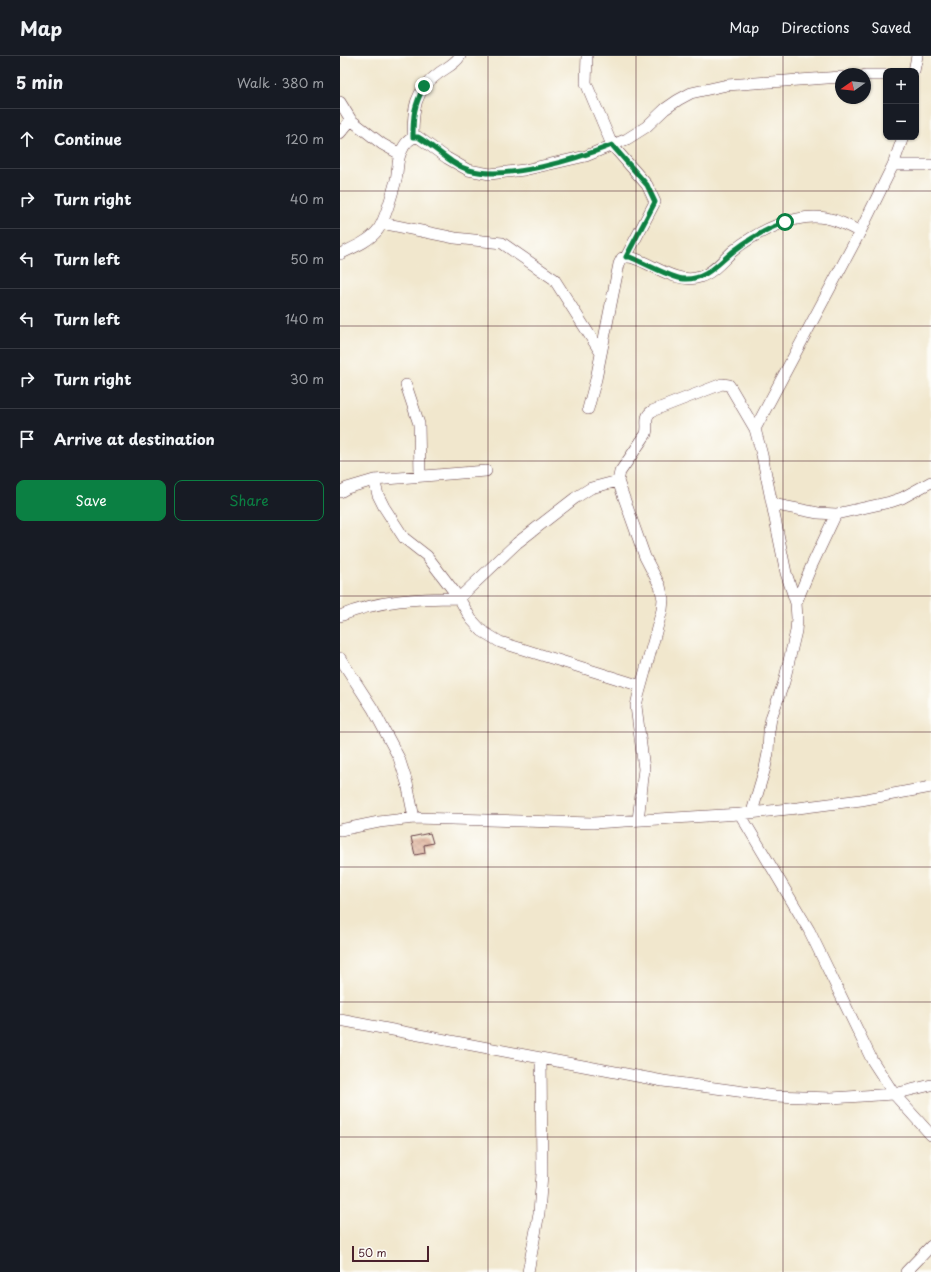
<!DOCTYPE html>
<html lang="en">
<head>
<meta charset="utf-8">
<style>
	body { margin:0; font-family:"Playpen Sans",sans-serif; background:#20242c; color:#f1f3f6 }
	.controls { position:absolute; right:12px; top:12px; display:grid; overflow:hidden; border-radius:8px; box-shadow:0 1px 3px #0004 }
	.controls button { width:36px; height:36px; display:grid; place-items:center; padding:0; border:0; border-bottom:1px solid #363941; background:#171b24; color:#f1f3f6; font:20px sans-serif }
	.compass { position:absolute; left:495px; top:12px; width:36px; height:36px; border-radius:50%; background:#171b24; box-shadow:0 1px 3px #0004; rotate:256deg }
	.scale { position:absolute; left:12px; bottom:10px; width:77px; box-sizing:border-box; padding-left:4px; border:2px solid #4a1f2b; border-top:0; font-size:11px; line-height:14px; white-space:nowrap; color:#4a1f2b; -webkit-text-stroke:3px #fdfcf7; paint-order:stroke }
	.stop { position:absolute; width:12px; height:12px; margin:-9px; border:3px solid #0b8043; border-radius:50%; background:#fff }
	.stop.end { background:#0b8043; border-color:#fff; box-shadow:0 1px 4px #0008 }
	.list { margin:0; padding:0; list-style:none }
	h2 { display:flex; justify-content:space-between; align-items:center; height:52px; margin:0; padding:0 16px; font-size:17px }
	h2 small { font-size:13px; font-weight:400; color:#9ea1a6 }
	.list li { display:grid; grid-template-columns:26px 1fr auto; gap:12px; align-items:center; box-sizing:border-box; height:60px; padding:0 16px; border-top:1px solid #363941 }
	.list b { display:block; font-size:15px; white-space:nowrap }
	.list em { font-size:13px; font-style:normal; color:#9ea1a6 }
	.actions { display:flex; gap:8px; padding:12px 16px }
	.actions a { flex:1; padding:9px 0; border:1px solid #0b8043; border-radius:8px; text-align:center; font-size:14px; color:#0b8043 }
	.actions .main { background:#0b8043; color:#fff }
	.icon { flex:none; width:22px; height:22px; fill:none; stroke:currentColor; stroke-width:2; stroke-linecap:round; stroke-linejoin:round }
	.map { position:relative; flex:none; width:591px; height:1216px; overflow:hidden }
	header { display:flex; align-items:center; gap:24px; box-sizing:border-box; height:56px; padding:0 20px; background:#171b24; border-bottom:1px solid #363941 }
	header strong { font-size:19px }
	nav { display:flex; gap:22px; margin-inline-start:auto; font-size:14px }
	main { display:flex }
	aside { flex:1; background:#171b24 }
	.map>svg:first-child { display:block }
</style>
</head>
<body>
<header>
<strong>Map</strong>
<nav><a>Map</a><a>Directions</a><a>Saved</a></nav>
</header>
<main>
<aside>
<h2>5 min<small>Walk · 380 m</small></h2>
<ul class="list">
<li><svg class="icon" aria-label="ahead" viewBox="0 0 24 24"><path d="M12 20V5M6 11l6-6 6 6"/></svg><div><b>Continue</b></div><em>120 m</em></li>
<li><svg class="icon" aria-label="right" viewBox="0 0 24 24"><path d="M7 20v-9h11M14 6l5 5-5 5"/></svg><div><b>Turn right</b></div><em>40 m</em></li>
<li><svg class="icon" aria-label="left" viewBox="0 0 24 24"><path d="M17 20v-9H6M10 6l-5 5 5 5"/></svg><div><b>Turn left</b></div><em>50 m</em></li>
<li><svg class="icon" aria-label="left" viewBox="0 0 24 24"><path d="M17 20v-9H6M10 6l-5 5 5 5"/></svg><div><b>Turn left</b></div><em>140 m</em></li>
<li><svg class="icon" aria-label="right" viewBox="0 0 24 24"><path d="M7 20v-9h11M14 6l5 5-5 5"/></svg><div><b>Turn right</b></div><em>30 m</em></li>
<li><svg class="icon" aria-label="arrive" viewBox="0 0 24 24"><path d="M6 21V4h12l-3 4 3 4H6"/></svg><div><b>Arrive at destination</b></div></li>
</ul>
<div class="actions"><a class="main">Save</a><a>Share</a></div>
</aside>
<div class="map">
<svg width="591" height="1216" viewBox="0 0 591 1216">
	<defs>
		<pattern id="building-cross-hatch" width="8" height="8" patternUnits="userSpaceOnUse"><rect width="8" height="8" fill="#daa68c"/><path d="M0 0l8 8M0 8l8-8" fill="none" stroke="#b38773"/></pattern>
	</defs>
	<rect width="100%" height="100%" fill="#fdfcf7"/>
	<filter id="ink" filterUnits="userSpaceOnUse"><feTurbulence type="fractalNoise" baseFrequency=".025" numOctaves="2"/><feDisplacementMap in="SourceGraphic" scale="8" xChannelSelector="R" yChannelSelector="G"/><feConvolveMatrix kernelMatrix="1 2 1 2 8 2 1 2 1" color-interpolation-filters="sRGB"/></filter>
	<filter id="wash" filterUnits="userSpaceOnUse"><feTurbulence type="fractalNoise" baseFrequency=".012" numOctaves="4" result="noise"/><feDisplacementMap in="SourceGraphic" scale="16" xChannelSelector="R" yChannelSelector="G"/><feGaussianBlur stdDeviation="0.9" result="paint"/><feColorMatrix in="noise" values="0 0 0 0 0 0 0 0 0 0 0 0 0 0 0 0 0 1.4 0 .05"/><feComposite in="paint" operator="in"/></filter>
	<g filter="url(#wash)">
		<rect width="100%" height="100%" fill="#f1e7cd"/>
		<g id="blocks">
			<path fill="url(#building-cross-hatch)" d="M90 777 93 787 84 789 85 797 75 799 71 781Z"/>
		</g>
	</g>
	<g filter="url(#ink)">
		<use href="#blocks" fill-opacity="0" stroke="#633d43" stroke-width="1"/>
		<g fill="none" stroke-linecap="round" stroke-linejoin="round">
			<g stroke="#633d43" stroke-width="12">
				<path id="street" d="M247 0 246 27 272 89 307 129 315 146 286 201
					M574 15 577 0
					M525 19H546
					M0 46 11 64 42 88 60 98
					M0 77 11 64
					M73 81C73 53 74 35 99 17 106 12 115 8 120 0
					M553 109H591
					M42 167 115 182 162 187 214 223 261 297
					M0 198C12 192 28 186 37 175 44 167 53 135 56 124 58 115 57 104 61 96 64 89 69 81 78 81L107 102 128 114 150 118 184 114 246 100 287 83 306 71 325 53 338 44 351 37 387 29 501 21
					M66 329 79 368 80 420
					M248 353 256 323 279 208 282 202C299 195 332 231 360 221 373 217 383 204 393 195 416 176 456 156 486 162 498 164 509 170 520 176
					M415 373 520 176 553 109 563 81
					M34 424 38 439 44 451 64 482 87 500 119 542 131 563 142 575 160 586 301 630
					M0 436 7 432 34 424 146 415
					M432 448 478 457 496 458 550 446 562 442 591 426
					M456 547 471 511 496 458
					M0 560C38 544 79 542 119 542L177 487 235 442 251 432 278 425
					M0 602 33 653 59 702 67 727 74 762
					M400 758 469 874 532 1004 554 1038 591 1079
					M298 764 304 713 296 650 298 641 322 554 323 543 320 530 305 501 278 425 280 416 306 378C309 369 303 361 312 355L382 328 389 329 391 332 415 373 422 399 446 517 456 547 457 562 456 575 444 626 431 662 429 675 428 697 425 712 412 756
					M0 774 39 766 74 762 253 767 400 758 458 752 521 744 591 731
					M0 964 323 1025 435 1040 491 1042 554 1038 591 1029
					M188 1216 199 1157 202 1118 201 1002
					M566 1216 591 1190"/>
			</g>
			<use href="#street" stroke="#fff" stroke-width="11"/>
		</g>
	</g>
	<g fill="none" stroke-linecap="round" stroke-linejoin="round" filter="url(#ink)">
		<path stroke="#0b8043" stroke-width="5" d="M84 30C74 51 73 58 73 81H78C95 91 110 108 129 114 166 125 237 103 272 89L307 129 315 146 286 201H290C302 206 333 223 344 223 367 224 378 207 395 194 410 182 427 173 445 166"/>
	</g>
	<path fill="none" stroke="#4a1f2b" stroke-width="1" stroke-opacity="0.55" d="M148 0V1216M296 0V1216M443 0V1216M0 135H591M0 270H591M0 405H591M0 540H591M0 676H591M0 811H591M0 946H591M0 1081H591"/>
</svg>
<div class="controls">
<button>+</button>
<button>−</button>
</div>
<svg class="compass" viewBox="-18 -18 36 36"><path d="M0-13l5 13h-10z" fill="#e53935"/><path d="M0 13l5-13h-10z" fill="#9ea1a6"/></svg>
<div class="scale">50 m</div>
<div class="stop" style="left:445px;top:166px"></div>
<div class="stop end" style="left:84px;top:30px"></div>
</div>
</main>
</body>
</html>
